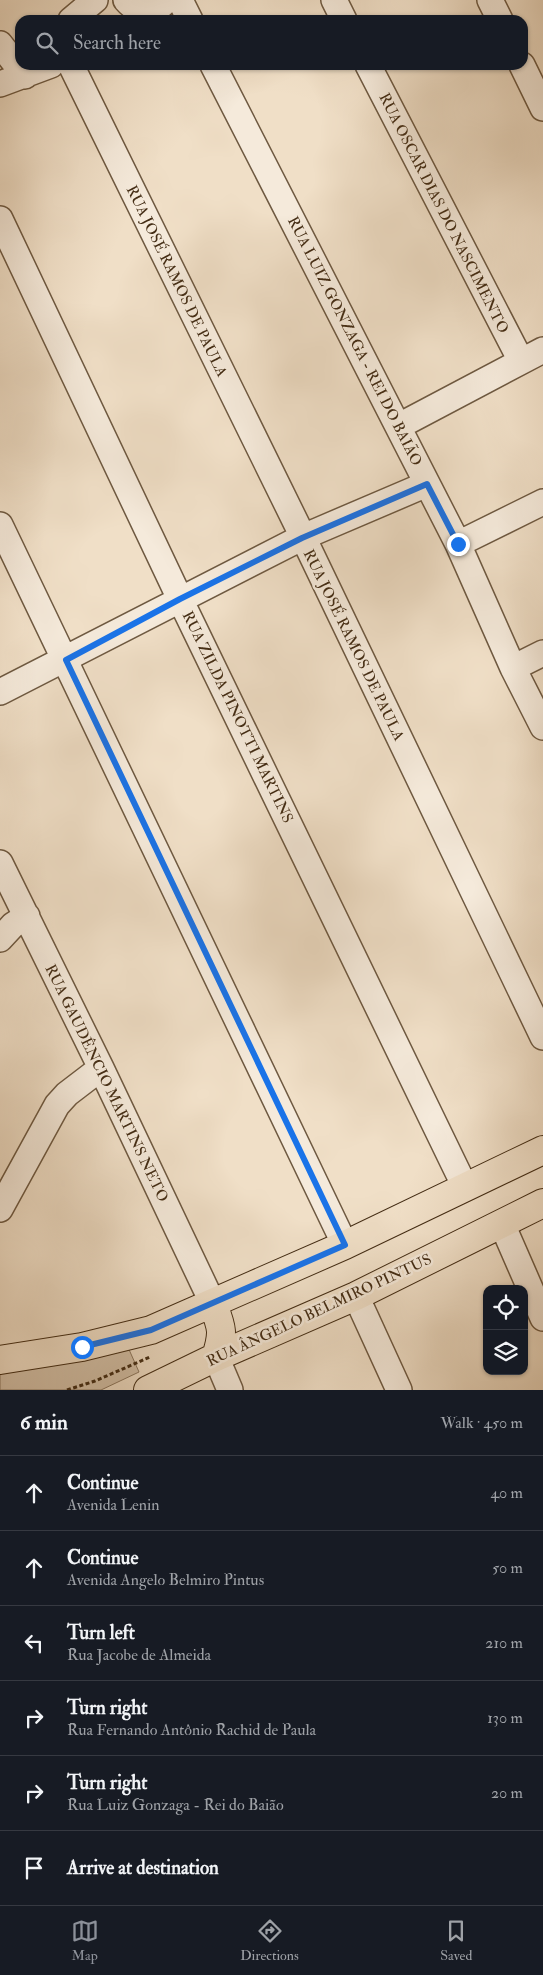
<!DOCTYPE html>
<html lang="en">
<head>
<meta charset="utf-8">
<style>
	body { margin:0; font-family:"IM FELL Double Pica",serif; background:#20242c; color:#f1f3f6 }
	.controls { position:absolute; right:15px; bottom:15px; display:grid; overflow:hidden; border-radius:10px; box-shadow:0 1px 4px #0004 }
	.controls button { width:45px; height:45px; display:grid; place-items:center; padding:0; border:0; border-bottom:1px solid #363941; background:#171b24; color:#f1f3f6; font:25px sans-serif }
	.stop { position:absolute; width:15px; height:15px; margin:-11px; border:4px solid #1a73e8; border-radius:50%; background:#fff }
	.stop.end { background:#1a73e8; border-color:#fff; box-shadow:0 1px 5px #0008 }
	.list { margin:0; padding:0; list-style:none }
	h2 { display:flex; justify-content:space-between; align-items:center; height:65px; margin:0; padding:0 20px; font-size:21px }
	h2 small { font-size:16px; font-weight:400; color:#9ea1a6 }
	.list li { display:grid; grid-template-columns:32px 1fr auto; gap:15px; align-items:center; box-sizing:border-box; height:75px; padding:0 20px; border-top:1px solid #363941 }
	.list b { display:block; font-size:19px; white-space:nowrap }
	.list p { margin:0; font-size:16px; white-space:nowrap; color:#9ea1a6 }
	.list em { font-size:16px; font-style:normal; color:#9ea1a6 }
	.icon { flex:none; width:28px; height:28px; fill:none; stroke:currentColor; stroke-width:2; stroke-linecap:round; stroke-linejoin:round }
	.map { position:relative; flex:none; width:543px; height:1390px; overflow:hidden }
	.search { position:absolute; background:#171b24; box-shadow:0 1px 4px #0004; left:15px; right:15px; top:15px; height:55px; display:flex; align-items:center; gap:12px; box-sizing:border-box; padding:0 18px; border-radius:15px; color:#9ea1a6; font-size:19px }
	.sheet { height:515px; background:#171b24 }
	nav { display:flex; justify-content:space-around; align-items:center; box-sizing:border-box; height:70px; border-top:1px solid #363941; background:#171b24; font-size:14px; color:#9ea1a6 }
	nav a { display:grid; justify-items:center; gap:2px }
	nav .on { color:#8c9099 }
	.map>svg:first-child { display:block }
</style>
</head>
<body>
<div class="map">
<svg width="543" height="1390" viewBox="0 0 543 1390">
	<rect width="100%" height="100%" fill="#f0dfc7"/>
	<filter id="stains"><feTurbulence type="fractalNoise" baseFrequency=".004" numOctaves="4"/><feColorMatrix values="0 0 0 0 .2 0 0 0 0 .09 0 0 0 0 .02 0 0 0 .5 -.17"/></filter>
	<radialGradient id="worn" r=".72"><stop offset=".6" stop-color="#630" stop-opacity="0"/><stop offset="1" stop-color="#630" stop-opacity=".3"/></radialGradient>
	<path fill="#d3c1a9" stroke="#8b765e" d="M127 1345 139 1372 101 1390H0V1368Z"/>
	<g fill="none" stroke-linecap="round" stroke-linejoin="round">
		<g stroke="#6e5941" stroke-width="28">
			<path id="minor" d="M126 0C138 14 155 13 167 0
				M180 0 190 20
				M334 0 344 20
				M490 0 500 20
				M71 20 95 0
				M0 44 25 76
				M71 65 303 537 543 1037
				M213 65 458 544 513 668 543 727
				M368 65 521 361
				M522 65 543 108
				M0 84 51 65
				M0 219 180 599 465 1187
				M399 426 543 350
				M0 525 345 1245
				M458 544 543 502
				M513 668 543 653
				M0 692 303 537 427 484
				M0 863 101 1068 213 1304
				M0 939 13 925 27 916
				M0 1209 57 1105 67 1094 101 1068
				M502 1224 543 1318
				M356 1296 399 1390
				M216 1357 230 1390"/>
		</g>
		<g stroke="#432c14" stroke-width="30">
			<path id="major" d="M213 1304C222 1328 224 1332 216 1357
				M0 1360 82 1347 151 1330 345 1245 543 1150
				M148 1390 216 1357 356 1296 543 1203"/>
		</g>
		<path stroke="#432c14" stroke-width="3" stroke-dasharray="4 2.5" stroke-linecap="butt" d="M67 1390 95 1381 150 1357"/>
		<use href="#minor" stroke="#f5eadb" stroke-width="25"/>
		<use href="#major" stroke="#f0dfc7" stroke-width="28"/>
	</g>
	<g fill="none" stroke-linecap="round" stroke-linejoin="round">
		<path stroke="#1a73e8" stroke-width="6" d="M82 1347 151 1330 345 1245 66 660 180 599 302 538 427 484 458 544"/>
	</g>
	<g text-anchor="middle" stroke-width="5" stroke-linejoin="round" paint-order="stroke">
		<g font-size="15" fill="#432c14" stroke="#f5eadb">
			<text transform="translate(444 213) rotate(63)" y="5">RUA OSCAR DIAS DO NASCIMENTO</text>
			<text transform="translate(177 281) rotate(64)" y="5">RUA JOSÉ RAMOS DE PAULA</text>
			<text transform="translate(355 341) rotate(63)" y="5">RUA LUIZ GONZAGA - REI DO BAIÃO</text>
			<text transform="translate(354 645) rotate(64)" y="5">RUA JOSÉ RAMOS DE PAULA</text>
			<text transform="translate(238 717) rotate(64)" y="5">RUA ZILDA PINOTTI MARTINS</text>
			<text transform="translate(107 1083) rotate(64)" y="5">RUA GAUDÊNCIO MARTINS NETO</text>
			<text transform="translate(319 1310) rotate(-25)" y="5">RUA ÂNGELO BELMIRO PINTUS</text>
		</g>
	</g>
	<rect width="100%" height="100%" filter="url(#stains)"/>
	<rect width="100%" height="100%" fill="url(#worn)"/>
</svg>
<div class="controls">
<button><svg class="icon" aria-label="locate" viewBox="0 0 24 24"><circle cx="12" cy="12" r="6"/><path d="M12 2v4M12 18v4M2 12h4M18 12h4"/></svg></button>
<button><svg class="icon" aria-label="layers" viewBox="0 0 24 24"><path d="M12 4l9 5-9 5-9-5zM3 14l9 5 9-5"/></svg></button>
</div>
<div class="stop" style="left:82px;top:1347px"></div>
<div class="stop end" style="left:458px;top:544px"></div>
<div class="search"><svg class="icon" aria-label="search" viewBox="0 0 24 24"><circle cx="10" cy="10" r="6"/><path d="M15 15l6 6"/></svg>Search here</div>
</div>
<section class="sheet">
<h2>6 min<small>Walk · 450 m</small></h2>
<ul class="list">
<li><svg class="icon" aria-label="ahead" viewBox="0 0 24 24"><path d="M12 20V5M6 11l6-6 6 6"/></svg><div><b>Continue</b><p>Avenida Lenin</p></div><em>40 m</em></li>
<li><svg class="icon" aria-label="ahead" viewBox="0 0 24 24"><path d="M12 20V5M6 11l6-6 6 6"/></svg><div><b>Continue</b><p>Avenida Angelo Belmiro Pintus</p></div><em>50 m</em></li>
<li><svg class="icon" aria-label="left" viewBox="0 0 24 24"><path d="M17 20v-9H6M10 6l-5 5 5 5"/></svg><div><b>Turn left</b><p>Rua Jacobe de Almeida</p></div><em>210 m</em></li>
<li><svg class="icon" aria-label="right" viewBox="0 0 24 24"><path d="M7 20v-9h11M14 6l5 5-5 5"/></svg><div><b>Turn right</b><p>Rua Fernando Antônio Rachid de Paula</p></div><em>130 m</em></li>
<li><svg class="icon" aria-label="right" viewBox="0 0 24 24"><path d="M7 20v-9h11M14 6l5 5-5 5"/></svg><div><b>Turn right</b><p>Rua Luiz Gonzaga - Rei do Baião</p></div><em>20 m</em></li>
<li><svg class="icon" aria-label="arrive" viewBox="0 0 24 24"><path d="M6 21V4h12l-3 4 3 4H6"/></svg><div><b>Arrive at destination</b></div></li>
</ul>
</section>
<nav>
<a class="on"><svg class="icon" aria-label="map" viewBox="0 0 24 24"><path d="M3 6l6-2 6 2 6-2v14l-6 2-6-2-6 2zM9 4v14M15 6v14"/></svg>Map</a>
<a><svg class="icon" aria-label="directions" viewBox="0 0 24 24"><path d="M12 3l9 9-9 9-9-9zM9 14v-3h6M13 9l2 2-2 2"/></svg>Directions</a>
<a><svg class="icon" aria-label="saved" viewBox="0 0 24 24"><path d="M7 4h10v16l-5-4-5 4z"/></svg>Saved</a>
</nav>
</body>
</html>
